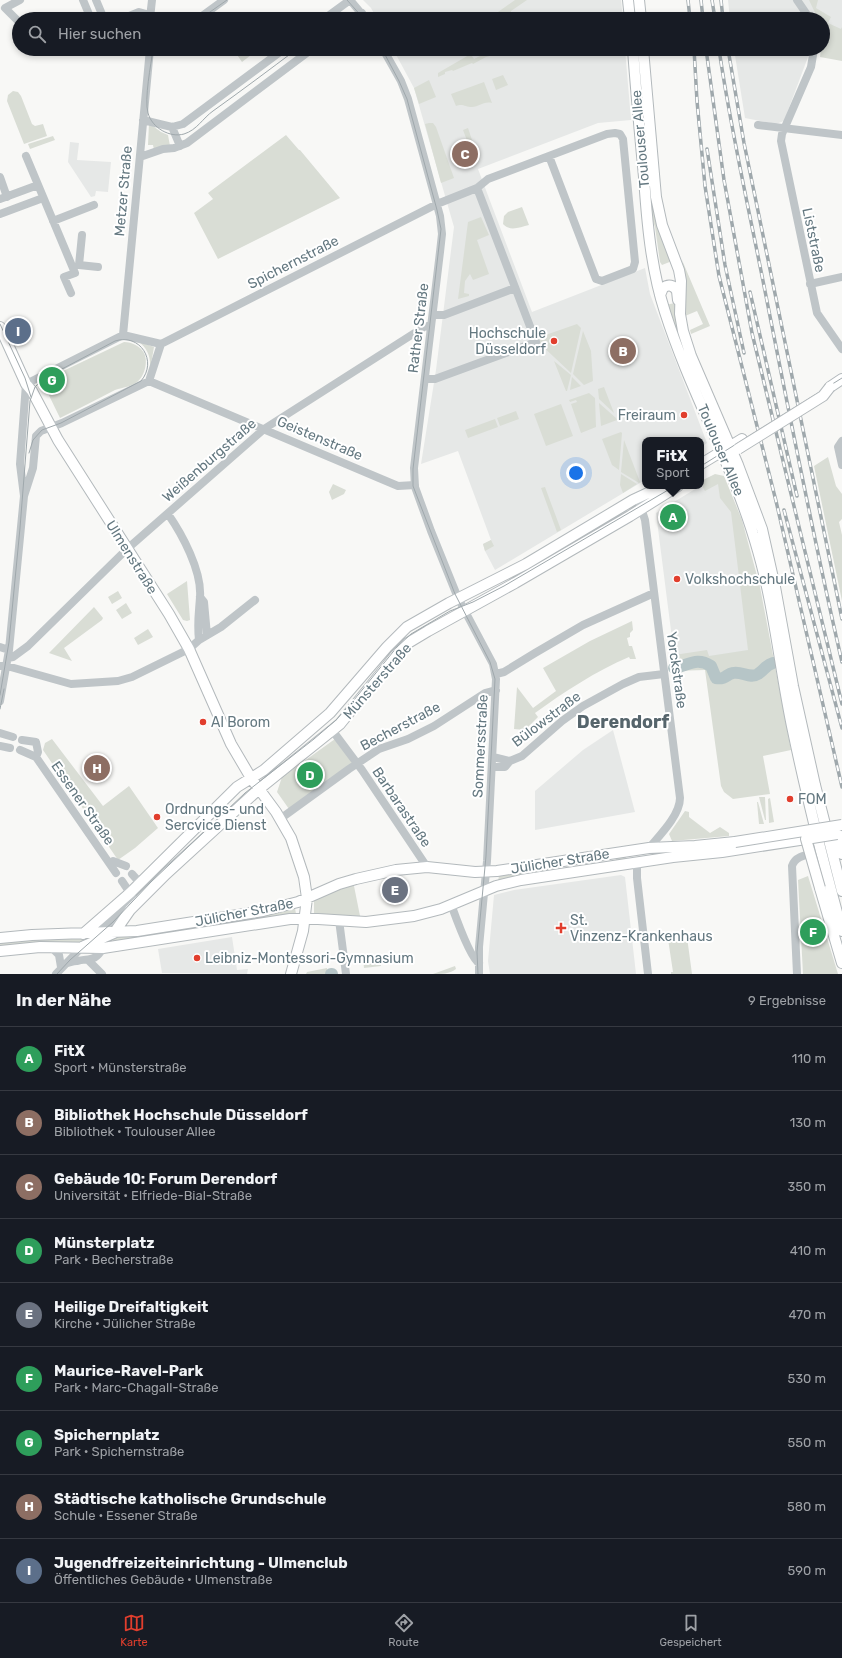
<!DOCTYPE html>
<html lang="de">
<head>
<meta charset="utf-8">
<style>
	body { margin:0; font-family:Rubik,sans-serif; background:#242831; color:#f1f3f6 }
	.you { position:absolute; left:576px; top:473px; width:14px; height:14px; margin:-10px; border:3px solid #fff; border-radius:50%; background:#1a73e8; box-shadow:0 0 0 6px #1a73e833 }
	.badge { display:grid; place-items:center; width:26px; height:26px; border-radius:50%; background:#e13e2d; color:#fff; font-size:13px; font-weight:700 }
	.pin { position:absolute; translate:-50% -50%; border:2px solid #fff; box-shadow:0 1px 4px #0006 }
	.popup { position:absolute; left:642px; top:437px; width:62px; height:52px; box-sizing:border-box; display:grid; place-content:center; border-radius:8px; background:#171b24; filter:drop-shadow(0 1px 3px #0005); font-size:13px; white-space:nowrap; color:#9ea1a6 }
	.popup b { font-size:15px; color:#f1f3f6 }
	.popup::after { content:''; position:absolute; left:50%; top:100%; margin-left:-8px; border:8px solid transparent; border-top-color:#171b24 }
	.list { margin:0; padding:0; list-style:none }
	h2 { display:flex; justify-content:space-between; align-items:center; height:52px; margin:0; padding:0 16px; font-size:17px }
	h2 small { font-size:13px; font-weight:400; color:#9ea1a6 }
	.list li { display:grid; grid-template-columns:26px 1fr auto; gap:12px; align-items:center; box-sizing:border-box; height:64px; padding:0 16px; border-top:1px solid #363941 }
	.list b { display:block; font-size:15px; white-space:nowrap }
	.list p { margin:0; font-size:13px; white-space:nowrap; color:#9ea1a6 }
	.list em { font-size:13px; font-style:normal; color:#9ea1a6 }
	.icon { flex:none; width:22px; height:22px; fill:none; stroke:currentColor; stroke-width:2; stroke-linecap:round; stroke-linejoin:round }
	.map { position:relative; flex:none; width:842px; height:974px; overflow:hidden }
	.search { position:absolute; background:#171b24; box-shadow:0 2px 6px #0003; left:12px; right:12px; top:12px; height:44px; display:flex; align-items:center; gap:10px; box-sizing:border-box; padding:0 14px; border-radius:22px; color:#9ea1a6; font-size:15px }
	.sheet { height:628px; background:#171b24 }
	nav { display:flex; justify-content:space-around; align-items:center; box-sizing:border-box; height:56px; border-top:1px solid #363941; background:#171b24; font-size:11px; color:#9ea1a6 }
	nav a { display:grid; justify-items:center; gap:2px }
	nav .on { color:#e13e2d }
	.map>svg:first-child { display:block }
</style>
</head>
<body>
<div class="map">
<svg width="842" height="974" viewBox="0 0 842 974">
	<rect width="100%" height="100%" fill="#f8f8f6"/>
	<path fill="#e6e8e7" d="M363 0H621L623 19H377L371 8Z
		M728 0H842V51L830 43 823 42V19H730Z
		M393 49H625L631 120 598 123 478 169 532 312 645 268 650 294 707 443 701 447V440H645V480L495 570 485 551 483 544 491 540 458 451 421 464 436 370 454 227 414 88Z
		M734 49H811L784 121 776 124 745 118Z
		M70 142 79 143 77 160 111 162 108 192 96 191 95 196 91 197 68 162Z
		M718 475 736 523 753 650 675 662 656 513Z
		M613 730 635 812 535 830V791L583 750Z
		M621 875 625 877 636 974H490L488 961 494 895 514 890Z
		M232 937 237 970 248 969 247 974 162 973 158 949Z"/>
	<path fill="#d9ddd5" d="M515 0H527L511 11V19H488Z
		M809 0H818L816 8 831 17 828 23 841 29 842 27V61L820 57 821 49H823L824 42 823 19H818Z
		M233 49H259L242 62Z
		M478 49H505L504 52 486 57 473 64 472 63 453 71 452 70 445 72V74L438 77V73L469 55 472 56 474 59 480 56Z
		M635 49H641L654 208 672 261 662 265 660 262 655 227 651 215Z
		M503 75 508 85 496 90 492 79Z
		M429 80 436 97 419 104 414 88Z
		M484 82 492 103C483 101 479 107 472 107 465 107 463 103 456 106L451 94Z
		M13 91 18 92 21 96 32 124 35 126 43 124 47 136 24 144 7 101 8 95Z
		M149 123 161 132 168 135 170 146 154 150 153 145H148Z
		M429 123H433L436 127 454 178 441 183 425 124Z
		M468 128 478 158 474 159 463 130Z
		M286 135 299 150H300L340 198 218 259 194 213 213 199 208 193Z
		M53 136 55 140 30 149 28 144Z
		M522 207 529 225C520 227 510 232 503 224L504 216 508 212Z
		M481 217 489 235 477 240 489 274 473 280 470 274 465 281 464 293 469 294V296L458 299 468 222Z
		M682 260 710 326 691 334 690 330 703 324 697 311 685 316V274Z
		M675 303 696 381 665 305Z
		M577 324 581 328 571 373 538 342 537 338Z
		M583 331 591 351 593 381 584 385 573 374Z
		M138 341 154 347 150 370C151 357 148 349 138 341Z
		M124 342C132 342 140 346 144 353 148 361 145 373 140 379 134 387 123 387 115 390 97 399 79 409 60 418L42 381Z
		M554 361 571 375 567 391H566Z
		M572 377 581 386 570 390Z
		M604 387 614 413 599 399 598 389Z
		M589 393 595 398 596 427 581 433 571 404 577 402 576 400 570 402 569 400Z
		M599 403 616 418 617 420 601 426Z
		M561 404 573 436 546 446 534 414Z
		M516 411 519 419 500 426 497 418Z
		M495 419 498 427 468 438 465 430Z
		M621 432 622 433 619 470 612 465 602 439Z
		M624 440 640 482 639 483 621 472Z
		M828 457 836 486 842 494V519L839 522 842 535V601L814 466Z
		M621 474 637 484 623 493 620 485Z
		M715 474 724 476 742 520 760 587 791 750 763 756 770 794 733 799 724 792 721 786 705 670 674 671 673 658 674 655 707 650 709 656 748 650 731 512 720 498 718 484 705 491 701 484V481Z
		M333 484 346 490 344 494 332 500 329 492Z
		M545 487 561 530 557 532 541 488Z
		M491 540 494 546 485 551 483 544Z
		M187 581 190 620 187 621 183 620 167 594Z
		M118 591 122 598 112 604 108 597Z
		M126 603 132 613 122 619 116 610Z
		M94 607 103 618 102 620 64 648 72 661 49 653Z
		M632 621 633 630 630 633V637L627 638 629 646H632L636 659H630L629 657C596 671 564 692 535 713L538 717 525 730 514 729 517 687 533 708 556 691 543 668 590 641Z
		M148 629 153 637 138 645 134 638Z
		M52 739 103 806 129 786 158 828 135 848 118 860 43 750 45 743Z
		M335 739 353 763 289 809 277 792 282 777Z
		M759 797H765L766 820H765Z
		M770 798 774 822 769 823 768 799Z
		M757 802H758L764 824H759Z
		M685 811 689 812V817L710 833 720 827 729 833V836L672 841 669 834Z
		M628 854 623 862 529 874 532 871 551 866 548 871 615 861 618 855Z
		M520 873H523L525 876 498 881 499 876Z
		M808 876 838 974H803L798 880Z
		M353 881 360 916 314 914V899Z
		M295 908 296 914 150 939 112 943 114 937Z
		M87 937 80 943H42L0 947V943L41 938Z
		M687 937 692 974H671V972H673L668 939Z
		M380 957 381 966 364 968 363 959Z
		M455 966 456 969C449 974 442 974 433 974Z
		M327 968 328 974H306L307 972Z"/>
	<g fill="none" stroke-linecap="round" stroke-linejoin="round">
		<path stroke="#b6c5c7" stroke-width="12" d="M674 668C688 666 696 656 711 666L716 678C726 680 726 674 733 673 742 671 750 679 758 674 764 670 766 665 773 663
			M331 974H332"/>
		<g stroke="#b3b9bc" stroke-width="12">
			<path id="major" d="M628 0 630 19
				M639 0 641 19
				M633 49C636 92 640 134 644 177 647 222 651 269 665 312 691 394 735 468 758 551 775 610 780 671 793 731 807 798 824 865 842 931
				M643 49 656 197 662 225 679 270 681 281 680 314 683 331 691 356 738 465 762 529 775 587 793 686 815 785 842 891
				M660 295 663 288C668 284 674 285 677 291L678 300
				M0 327 26 384 32 391 58 440 169 614 189 649 231 744 251 778 276 812 291 838 304 877 307 898 303 931 291 974
				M830 387 842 379
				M701 464 742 439
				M842 834H837L842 854
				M820 888 842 963
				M83 934 130 893 237 787 264 770 330 713 387 647 407 627 449 603 526 564 633 500 663 486
				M0 938 32 935 137 931 263 911 298 902 339 884 356 879 396 870 427 867 475 872 497 871 649 848 695 846 735 842
				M84 946 114 933 130 910 166 874 259 789 340 724 395 656 408 643 428 631 515 583 630 516 678 486
				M0 951 40 947 103 948 290 919H318L366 922 414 916 441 909 496 886 521 880 673 857 722 852 806 839"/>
		</g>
		<path stroke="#bfc5c8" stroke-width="8" d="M83 0 91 19
			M96 0 104 19
			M797 0 810 19
			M150 18 152 0
			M122 19 139 12 150 15
			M198 19 224 0
			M324 19 350 0 366 19
			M353 19 362 13
			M19 22 5 8 20 0
			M46 49H50
			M383 49 401 81 408 99 440 216 442 234 440 252 414 468 415 487 431 531 458 598 493 664 496 679 487 861 479 947V974
			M814 49 811 67 782 134 781 141 817 313 842 349
			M143 120 172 127 183 124 284 49
			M758 125 842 135
			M172 127 180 146
			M26 156 75 273 64 277 71 293
			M140 157 163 149 174 148 187 143 312 49
			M0 177 7 197
			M0 199 38 185
			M0 214 43 198
			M53 221 94 205
			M82 235 79 265 98 267
			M810 284 842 277
			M433 315H444L515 288
			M123 335 150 49
			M425 379H435L536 342 477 188
			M149 381 398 486 415 485
			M842 441 838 447 842 465
			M24 496 20 464 26 384 123 335 161 344 437 204 477 188 488 179 607 134 615 133 620 134 623 139 635 262 633 269 602 281 596 279 549 156
			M168 514C182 534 202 571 200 597 199 613 197 623 199 640
			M200 597 204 602 207 635
			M0 647 9 650
			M8 658 13 657 28 646 127 549 264 429 424 327 431 325
			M0 666H7L71 684 118 681 132 677 189 649 199 640 221 627 255 600
			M496 674 504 672 535 653 583 625 654 593
			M0 701 9 650 24 496 33 468 36 436 41 431 62 423 149 381 161 344
			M332 730 362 770 427 867
			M0 733 13 737
			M22 740 36 742 38 752 36 757
			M0 746 10 748
			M20 750 36 757 116 873
			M493 757 510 761
			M492 767H505L510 761 522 756 562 721 583 706 623 684 639 677 664 674
			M280 819 349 769 379 749 408 739 434 726 485 693 496 690
			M649 848C660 835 680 815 680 798L645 520 640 505 653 493
			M110 863 113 861 126 866
			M637 863V878L648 974
			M132 874 140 883
			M122 881 130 893
			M451 904C455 915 470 958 479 963
			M339 920 346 974
			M98 933 109 923 132 897
			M51 947 59 955 61 967
			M89 961 102 974
			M64 964C69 963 73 961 77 961 90 958 95 962 103 948
			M56 974 83 946
			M797 974 792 866C795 856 806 855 816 853"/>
		<use href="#major" stroke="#fff" stroke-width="10"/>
		<path stroke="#9fa8ac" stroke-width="1" d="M347 0 364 19
			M200 19 227 0
			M337 19 349 16 362 19
			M153 49C151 65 144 99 148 113 152 128 170 138 184 134 197 130 203 118 213 111 241 91 269 70 297 49
			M382 49 399 81 407 99 437 210 441 229 413 469V486L455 594 490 662 495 679 486 856 477 952 478 974
			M0 324 25 378 31 397
			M701 466 842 378
			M0 695 9 642 20 528 30 401 35 387 43 379 115 341C140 333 158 361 141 381L61 423 42 430 33 440 29 453
			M0 709 4 689
			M57 974 70 960 113 922 151 882 245 793 314 739 336 720 354 700 397 647 411 634 450 611 473 602 504 586 675 486"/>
		<g stroke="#9fa8ac" stroke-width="3.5">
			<path id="rail" d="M688 0 690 19
				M701 0 703 19
				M712 0 715 19
				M721 0 723 19
				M694 49 697 101 705 186 719 276 776 501 842 787
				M706 49 724 180 752 333 842 704
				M719 49C731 132 750 214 766 296 790 418 814 541 842 662
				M728 49 744 143 842 619
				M707 149 725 265 744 353
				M750 292 797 496
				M784 510 842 728"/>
		</g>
		<use href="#rail" stroke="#fff" stroke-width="2" stroke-dasharray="6" stroke-linecap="butt"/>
		<g stroke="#b3b9bc" stroke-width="12" stroke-linecap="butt">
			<path id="major-bridge" d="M738 449 823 396 830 387
				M735 842 842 825
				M820 888 806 839 837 834"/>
		</g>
		<use href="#major-bridge" stroke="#fff" stroke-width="10"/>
	</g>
	<g fill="#e13e2d" stroke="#fff" stroke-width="1.5">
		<circle cx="554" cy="341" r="4"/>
		<circle cx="684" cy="415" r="4"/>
		<circle cx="677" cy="579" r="4"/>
		<circle cx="203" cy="722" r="4"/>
		<circle cx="790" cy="799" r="4"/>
		<circle cx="157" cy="817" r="4"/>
		<path d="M559 922h4v4h4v4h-4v4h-4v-4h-4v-4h4z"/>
		<circle cx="197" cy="958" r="4"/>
	</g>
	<g text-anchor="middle" stroke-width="4" stroke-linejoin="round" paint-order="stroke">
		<g font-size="14" fill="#647880" stroke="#fff">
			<text transform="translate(640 139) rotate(-95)" y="5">Toulouser Allee</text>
			<text transform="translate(123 191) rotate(-85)" y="5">Metzer Straße</text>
			<text transform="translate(814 240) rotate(78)" y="5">Liststraße</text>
			<text transform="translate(293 262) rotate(-27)" y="5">Spichernstraße</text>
			<text transform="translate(418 328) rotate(-83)" y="5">Rather Straße</text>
			<text transform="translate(320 438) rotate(23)" y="5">Geistenstraße</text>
			<text transform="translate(721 450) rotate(67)" y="5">Toulouser Allee</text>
			<text transform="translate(209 460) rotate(-41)" y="5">Weißenburgstraße</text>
			<text transform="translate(132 557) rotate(58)" y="5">Ulmenstraße</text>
			<text transform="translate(677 670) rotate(82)" y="5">Yorckstraße</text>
			<text transform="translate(377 681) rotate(-49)" y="5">Münsterstraße</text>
			<text transform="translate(546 719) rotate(-37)" y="5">Bülowstraße</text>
			<text transform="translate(400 726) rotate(-28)" y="5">Becherstraße</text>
			<text transform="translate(480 746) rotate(-87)" y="5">Sommersstraße</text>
			<text transform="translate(83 803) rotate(55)" y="5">Essener Straße</text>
			<text transform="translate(402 807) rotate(56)" y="5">Barbarastraße</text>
			<text transform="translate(560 861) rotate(-9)" y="5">Jülicher Straße</text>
			<text transform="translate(244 912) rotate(-11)" y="5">Jülicher Straße</text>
		</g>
		<g font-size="14" fill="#647880" stroke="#fff" text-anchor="start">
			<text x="546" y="338" text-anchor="end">Hochschule<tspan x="546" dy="16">Düsseldorf</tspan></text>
			<text x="676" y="420" text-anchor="end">Freiraum</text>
			<text x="685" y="584">Volkshochschule</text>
			<text x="211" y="727">Al Borom</text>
			<text x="798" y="804">FOM</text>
			<text x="165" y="814">Ordnungs- und<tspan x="165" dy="16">Sercvice Dienst</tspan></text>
			<text x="570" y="925">St.<tspan x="570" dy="16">Vinzenz-Krankenhaus</tspan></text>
			<text x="205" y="963">Leibniz-Montessori-Gymnasium</text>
		</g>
		<g font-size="18" font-weight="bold" fill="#56656c" stroke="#fff">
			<text x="623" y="728">Derendorf</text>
		</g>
	</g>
</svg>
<div class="you"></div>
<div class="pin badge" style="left:673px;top:517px;background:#2e9e5b">A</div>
<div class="popup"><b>FitX</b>Sport</div>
<div class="pin badge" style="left:623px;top:351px;background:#8d6e63">B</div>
<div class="pin badge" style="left:465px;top:154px;background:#8d6e63">C</div>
<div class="pin badge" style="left:310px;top:775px;background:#2e9e5b">D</div>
<div class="pin badge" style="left:395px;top:890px;background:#6b7280">E</div>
<div class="pin badge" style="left:813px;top:932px;background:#2e9e5b">F</div>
<div class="pin badge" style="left:52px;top:380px;background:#2e9e5b">G</div>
<div class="pin badge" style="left:97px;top:768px;background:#8d6e63">H</div>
<div class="pin badge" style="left:18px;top:331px;background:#5c6f8a">I</div>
<div class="search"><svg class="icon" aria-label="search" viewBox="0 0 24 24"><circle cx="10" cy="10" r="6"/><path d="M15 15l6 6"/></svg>Hier suchen</div>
</div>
<section class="sheet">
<h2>In der Nähe<small>9 Ergebnisse</small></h2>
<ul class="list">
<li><span class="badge" style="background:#2e9e5b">A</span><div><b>FitX</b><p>Sport · Münsterstraße</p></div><em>110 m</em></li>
<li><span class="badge" style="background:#8d6e63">B</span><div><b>Bibliothek Hochschule Düsseldorf</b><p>Bibliothek · Toulouser Allee</p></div><em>130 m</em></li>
<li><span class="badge" style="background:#8d6e63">C</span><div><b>Gebäude 10: Forum Derendorf</b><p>Universität · Elfriede-Bial-Straße</p></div><em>350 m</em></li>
<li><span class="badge" style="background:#2e9e5b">D</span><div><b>Münsterplatz</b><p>Park · Becherstraße</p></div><em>410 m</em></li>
<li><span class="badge" style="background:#6b7280">E</span><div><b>Heilige Dreifaltigkeit</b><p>Kirche · Jülicher Straße</p></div><em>470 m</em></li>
<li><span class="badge" style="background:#2e9e5b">F</span><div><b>Maurice-Ravel-Park</b><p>Park · Marc-Chagall-Straße</p></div><em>530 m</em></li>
<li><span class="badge" style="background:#2e9e5b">G</span><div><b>Spichernplatz</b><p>Park · Spichernstraße</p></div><em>550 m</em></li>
<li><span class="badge" style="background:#8d6e63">H</span><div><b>Städtische katholische Grundschule</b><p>Schule · Essener Straße</p></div><em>580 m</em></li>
<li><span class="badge" style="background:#5c6f8a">I</span><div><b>Jugendfreizeiteinrichtung - Ulmenclub</b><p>Öffentliches Gebäude · Ulmenstraße</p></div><em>590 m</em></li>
</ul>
</section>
<nav>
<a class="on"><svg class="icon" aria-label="map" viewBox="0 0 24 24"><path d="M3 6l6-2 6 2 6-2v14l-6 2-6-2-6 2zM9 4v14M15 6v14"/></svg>Karte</a>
<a><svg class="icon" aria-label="directions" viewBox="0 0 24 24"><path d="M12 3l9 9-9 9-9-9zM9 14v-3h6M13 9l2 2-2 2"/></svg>Route</a>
<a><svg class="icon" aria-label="saved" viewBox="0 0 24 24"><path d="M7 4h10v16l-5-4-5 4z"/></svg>Gespeichert</a>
</nav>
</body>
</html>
